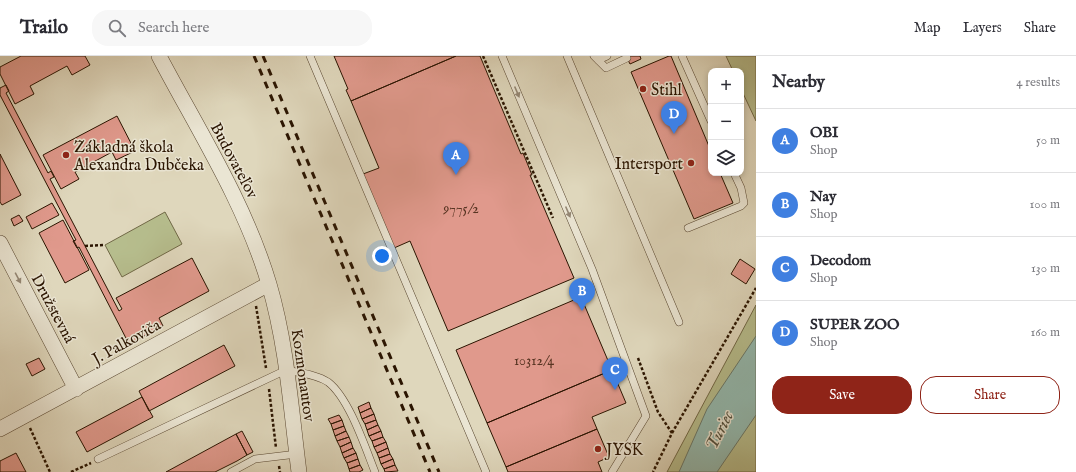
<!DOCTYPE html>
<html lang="en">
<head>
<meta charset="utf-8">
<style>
	body { margin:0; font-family:"IM FELL English",serif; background:#f7f7f7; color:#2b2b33 }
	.controls { position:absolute; right:12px; top:12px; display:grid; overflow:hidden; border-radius:8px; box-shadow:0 2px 6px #0003 }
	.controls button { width:36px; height:36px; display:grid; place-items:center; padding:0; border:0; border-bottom:1px solid #e1e1e2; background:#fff; color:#2b2b33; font:20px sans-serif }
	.you { position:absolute; left:382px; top:200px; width:14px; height:14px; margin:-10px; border:3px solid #fff; border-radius:50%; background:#1a73e8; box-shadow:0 0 0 6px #1a73e833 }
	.badge { display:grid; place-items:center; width:26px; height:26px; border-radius:50%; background:#8f2418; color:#fff; font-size:13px; font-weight:700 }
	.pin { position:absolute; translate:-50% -33px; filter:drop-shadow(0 1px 2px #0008) }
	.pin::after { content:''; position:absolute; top:21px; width:14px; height:12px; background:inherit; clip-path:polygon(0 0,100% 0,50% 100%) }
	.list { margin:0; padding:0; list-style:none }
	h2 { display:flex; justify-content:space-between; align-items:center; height:52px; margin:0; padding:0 16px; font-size:17px }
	h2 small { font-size:13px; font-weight:400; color:#7c7c81 }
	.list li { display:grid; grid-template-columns:26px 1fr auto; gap:12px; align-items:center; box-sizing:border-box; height:64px; padding:0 16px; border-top:1px solid #e1e1e2 }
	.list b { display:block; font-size:15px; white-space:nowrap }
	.list p { margin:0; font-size:13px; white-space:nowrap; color:#7c7c81 }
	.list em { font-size:13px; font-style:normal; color:#7c7c81 }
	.actions { display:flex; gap:8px; padding:12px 16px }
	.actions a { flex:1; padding:9px 0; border:1px solid #8f2418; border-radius:16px; text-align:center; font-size:14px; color:#8f2418 }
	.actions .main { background:#8f2418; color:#fff }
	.icon { flex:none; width:22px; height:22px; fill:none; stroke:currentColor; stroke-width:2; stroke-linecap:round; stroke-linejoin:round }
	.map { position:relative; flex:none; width:756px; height:416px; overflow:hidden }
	header { display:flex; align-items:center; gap:24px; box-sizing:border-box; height:56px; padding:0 20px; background:#fff; border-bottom:1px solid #e1e1e2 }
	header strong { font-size:19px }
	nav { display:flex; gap:22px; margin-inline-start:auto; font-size:14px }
	.search { width:280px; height:36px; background:#f7f7f7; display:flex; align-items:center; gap:10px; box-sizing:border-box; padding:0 14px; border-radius:16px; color:#7c7c81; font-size:15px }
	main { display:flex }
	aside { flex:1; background:#fff }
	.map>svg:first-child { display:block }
</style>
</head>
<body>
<header>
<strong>Trailo</strong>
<div class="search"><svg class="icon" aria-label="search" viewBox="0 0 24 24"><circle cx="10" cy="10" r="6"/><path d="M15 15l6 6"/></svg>Search here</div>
<nav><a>Map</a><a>Layers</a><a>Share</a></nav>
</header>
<main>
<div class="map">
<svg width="756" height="416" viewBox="0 0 756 416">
	<rect width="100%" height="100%" fill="#dfd7bc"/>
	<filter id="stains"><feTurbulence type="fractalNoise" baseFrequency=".005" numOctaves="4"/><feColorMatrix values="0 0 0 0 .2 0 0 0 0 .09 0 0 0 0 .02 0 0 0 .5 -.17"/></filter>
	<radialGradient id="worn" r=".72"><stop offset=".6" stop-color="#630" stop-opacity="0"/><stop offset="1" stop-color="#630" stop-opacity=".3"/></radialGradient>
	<path fill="#b6bd8d" stroke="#706846" d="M726 0H756V65L741 33V15H733Z
		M165 156 182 188 122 221 105 189Z
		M756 249V416H667Z"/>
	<path fill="#93bab0" stroke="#69786a" d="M756 280V359L717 416H679L707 353Z"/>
	<path fill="#e0998c" stroke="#2a1400" d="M21 0H85L90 9 72 19 67 10 30 30 34 38 15 48 0 18V11Z
		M334 0H456L351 45 346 34 348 33Z
		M456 0H480L521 98 523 97 532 119H530L574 222 448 275 410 185 394 192 363 118 379 112 351 45Z
		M626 0H640L641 3 630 8Z
		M669 0H671L711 95V117H720L733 147 694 163 631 16Z
		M6 29 9 35 6 37 48 117 51 115 54 121 50 123 119 255 122 253 116 242 192 202 209 235 159 262 163 270 129 288 79 191 77 192 73 185 76 184 0 39V32Z
		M117 60 135 95 116 104 112 96 75 116 79 123 61 133 43 99Z
		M0 98 21 139 2 149 0 146Z
		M52 147 59 159 32 173 26 161Z
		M19 159 23 165 14 170 11 163Z
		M63 164 89 214 65 227 39 177Z
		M740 203 755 213 746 228 731 218Z
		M581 241 612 314 487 367 456 294Z
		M224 289 235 310 149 355 139 335Z
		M39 302 45 313 32 320 26 308Z
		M612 314 626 347 592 361 597 373 506 411 487 367Z
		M142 341 153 361 87 396 76 376Z
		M369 346 371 352 360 357 358 351Z
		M371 352 374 358 362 363 360 357Z
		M374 358 376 364 365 368 362 363Z
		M339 359 342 364 331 368 328 363Z
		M342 364 344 370 333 374 331 368Z
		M376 364 378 369 367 374 365 368Z
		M378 369 381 375 369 380 367 374Z
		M344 370 346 375 335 380 333 374Z
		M597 373 609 401 598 406 602 416H508L506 411Z
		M242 375 253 396 247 399 236 378Z
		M346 375 349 381 337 385 335 380Z
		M381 375 383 381 372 385 369 380Z
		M236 378 247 399 237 405 215 416H166Z
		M349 381 351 386 340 391 337 385Z
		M383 381 386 386 374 391 372 385Z
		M351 386 353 392 342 397 340 391Z
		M386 386 388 392 377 397 374 391Z
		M353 392 356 397 344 402 342 397Z
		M388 392 390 398 379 402 377 397Z
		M16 397 26 416H0V405Z
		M356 397 358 403 347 407 344 402Z
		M390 398 393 403 381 408 379 402Z
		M358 403 360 409 349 413 347 407Z
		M393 403 395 409 384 413 381 408Z
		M360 409 363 414 359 416H350L349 413Z
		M395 409 398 415 385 416 384 413Z"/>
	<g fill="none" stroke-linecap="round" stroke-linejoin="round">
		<g stroke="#57452f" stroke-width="8">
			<path id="lane" d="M310 0 486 416
				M502 0 592 213 646 360 612 416
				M567 0 679 266
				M594 0 606 12 627 2
				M682 0 711 65
				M598 4 607 0
				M688 172 741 150 744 147 741 132 734 117
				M98 403 286 314C299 317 316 318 328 326 349 342 365 391 375 416
				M231 416 255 403 297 398"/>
		</g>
		<g stroke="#57452f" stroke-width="16">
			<path id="street" d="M159 0C198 74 245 147 269 228 287 289 291 354 299 416
				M0 187 76 333
				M0 373 269 228"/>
		</g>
		<path stroke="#2a1400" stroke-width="2.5" stroke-dasharray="3 2" stroke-linecap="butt" d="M483 0 553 162
			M85 190 105 189
			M256 250 266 312
			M638 302 658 356 672 377 653 416
			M269 333 276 392
			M30 372 50 416
			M672 377 756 232
			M279 410 280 416
			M71 416 91 407"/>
		<use href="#lane" stroke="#eae5d3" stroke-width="7"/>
		<use href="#street" stroke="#eae5d3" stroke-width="15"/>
		<path stroke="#2a1400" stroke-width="3" stroke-dasharray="7 7" stroke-linecap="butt" d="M254 0 430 416
			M263 0 439 416"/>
	</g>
	<defs><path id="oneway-solid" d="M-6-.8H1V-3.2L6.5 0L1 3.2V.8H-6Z"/></defs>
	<g fill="#948774">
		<use href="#oneway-solid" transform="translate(517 36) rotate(67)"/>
		<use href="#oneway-solid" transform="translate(568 156) rotate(67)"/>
		<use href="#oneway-solid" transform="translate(18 222) rotate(62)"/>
	</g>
	<g fill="#8f2418" stroke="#eae5d3" stroke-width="1.5">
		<circle cx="643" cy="33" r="4"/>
		<circle cx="66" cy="99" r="4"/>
		<circle cx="691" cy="107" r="4"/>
		<circle cx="598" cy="393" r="4"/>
	</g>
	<g text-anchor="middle" stroke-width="3" stroke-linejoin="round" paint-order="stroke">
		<g font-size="14" fill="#583523">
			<text x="461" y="157">9775/2</text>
			<text x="534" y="309">10312/4</text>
		</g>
		<g font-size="16" fill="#2a1400" stroke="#eae5d3" text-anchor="start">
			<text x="651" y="39">Stihl</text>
			<text x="74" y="96">Základná škola<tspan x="74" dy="18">Alexandra Dubčeka</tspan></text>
			<text x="683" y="113" text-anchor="end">Intersport</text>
			<text x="606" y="399">JYSK</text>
		</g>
		<g font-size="16" fill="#2a1400" stroke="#eae5d3">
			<text transform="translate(235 104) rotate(62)" y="6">Budovateľov</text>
			<text transform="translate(54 252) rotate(62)" y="6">Družstevná</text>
			<text transform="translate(126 285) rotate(-29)" y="6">J. Palkoviča</text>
			<text transform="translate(304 319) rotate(82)" y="6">Kozmonautov</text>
		</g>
		<g font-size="17" font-style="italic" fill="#4f4e3e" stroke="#eae5d3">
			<text transform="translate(719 374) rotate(-63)" y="6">Turiec</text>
		</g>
	</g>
	<rect width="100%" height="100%" filter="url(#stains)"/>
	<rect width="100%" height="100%" fill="url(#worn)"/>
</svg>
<div class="controls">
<button>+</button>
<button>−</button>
<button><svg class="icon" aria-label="layers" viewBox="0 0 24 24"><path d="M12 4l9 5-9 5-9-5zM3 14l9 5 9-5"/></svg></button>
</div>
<div class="you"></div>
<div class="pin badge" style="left:456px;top:119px;background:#3f7fe0">A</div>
<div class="pin badge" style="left:582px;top:255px;background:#3f7fe0">B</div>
<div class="pin badge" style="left:615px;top:334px;background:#3f7fe0">C</div>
<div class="pin badge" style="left:674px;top:78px;background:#3f7fe0">D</div>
</div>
<aside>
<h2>Nearby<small>4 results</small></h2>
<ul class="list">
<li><span class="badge" style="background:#3f7fe0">A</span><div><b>OBI</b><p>Shop</p></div><em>50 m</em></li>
<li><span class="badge" style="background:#3f7fe0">B</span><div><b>Nay</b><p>Shop</p></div><em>100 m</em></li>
<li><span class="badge" style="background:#3f7fe0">C</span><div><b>Decodom</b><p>Shop</p></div><em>130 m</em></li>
<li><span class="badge" style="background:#3f7fe0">D</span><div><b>SUPER ZOO</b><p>Shop</p></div><em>160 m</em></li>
</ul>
<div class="actions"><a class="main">Save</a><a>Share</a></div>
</aside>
</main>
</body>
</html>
